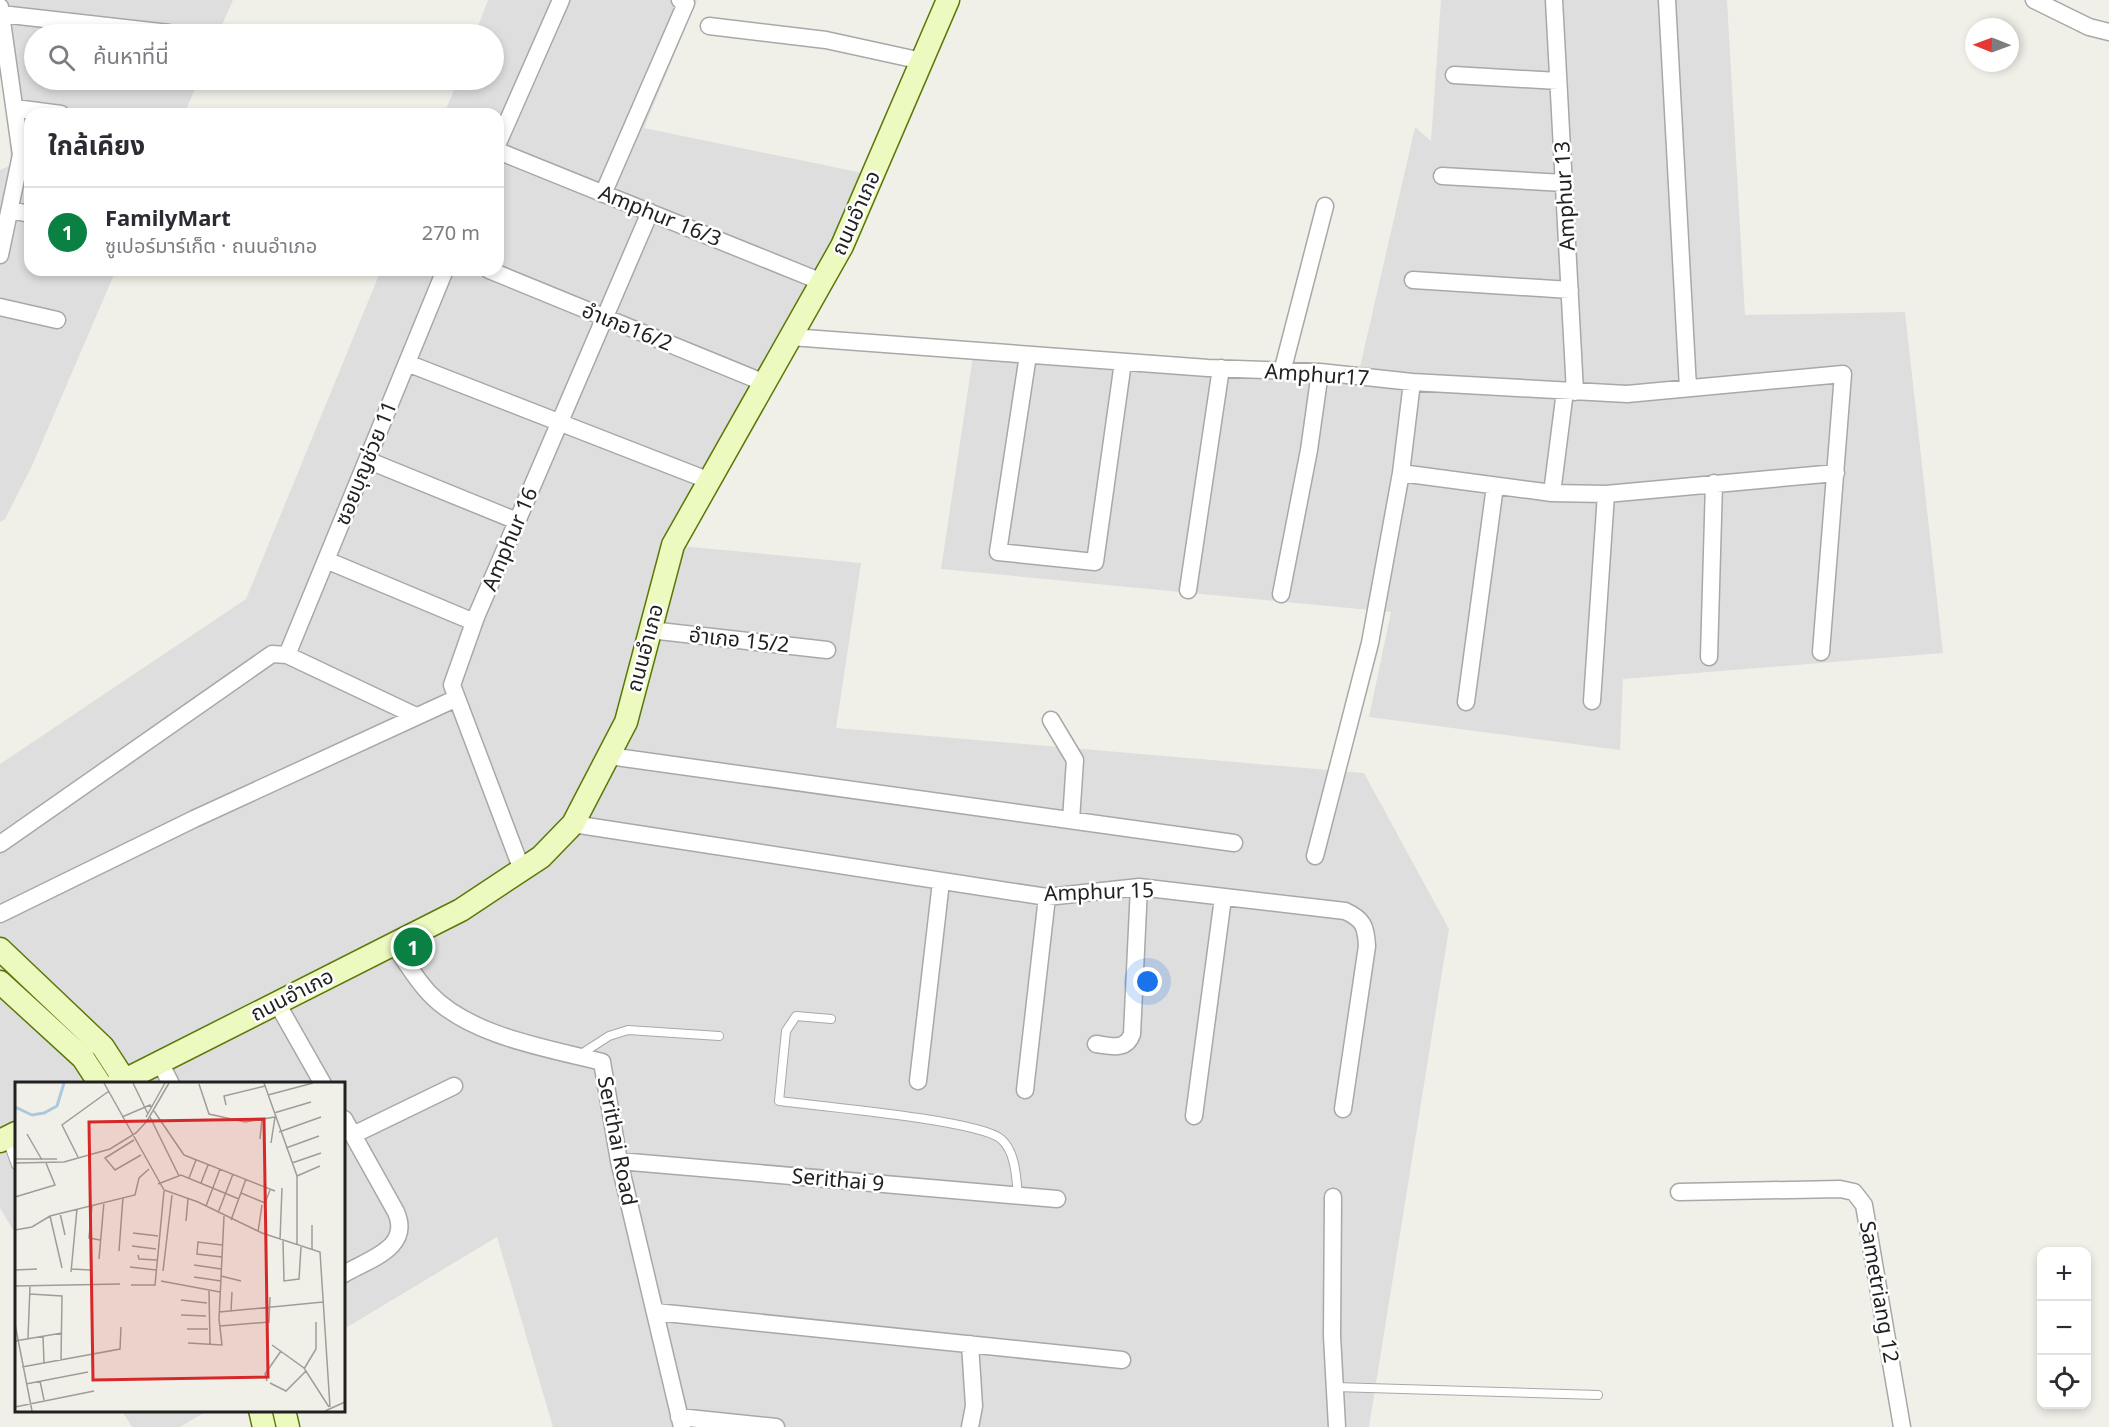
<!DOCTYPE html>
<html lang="th">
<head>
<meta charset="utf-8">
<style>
	body { margin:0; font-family:"Noto Sans","Noto Sans Thai",sans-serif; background:#f7f7f7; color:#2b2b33 }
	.controls { position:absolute; right:18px; bottom:18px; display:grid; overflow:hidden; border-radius:12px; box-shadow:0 3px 9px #0003 }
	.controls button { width:54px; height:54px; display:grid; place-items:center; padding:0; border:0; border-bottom:2px solid #e1e1e2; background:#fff; color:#2b2b33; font:30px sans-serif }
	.compass { position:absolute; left:1965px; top:18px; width:54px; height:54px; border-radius:50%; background:#fff; box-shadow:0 3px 9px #0003; rotate:271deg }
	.you { position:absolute; left:1148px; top:982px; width:21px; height:21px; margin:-15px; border:4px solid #fff; border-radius:50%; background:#1a73e8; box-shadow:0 0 0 9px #1a73e833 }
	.badge { display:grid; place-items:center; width:39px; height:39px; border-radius:50%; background:#0b8043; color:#fff; font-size:20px; font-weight:700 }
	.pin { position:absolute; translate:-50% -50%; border:3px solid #fff; box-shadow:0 2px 6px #0006 }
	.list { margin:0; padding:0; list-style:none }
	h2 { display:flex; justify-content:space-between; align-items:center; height:78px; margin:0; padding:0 24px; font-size:26px }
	h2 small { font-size:20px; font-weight:400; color:#7c7c81 }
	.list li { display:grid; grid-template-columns:39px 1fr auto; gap:18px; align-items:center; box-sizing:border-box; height:90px; padding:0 24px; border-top:2px solid #e1e1e2 }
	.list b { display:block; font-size:22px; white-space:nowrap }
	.list p { margin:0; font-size:20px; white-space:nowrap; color:#7c7c81 }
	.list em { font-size:20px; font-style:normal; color:#7c7c81 }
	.icon { flex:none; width:33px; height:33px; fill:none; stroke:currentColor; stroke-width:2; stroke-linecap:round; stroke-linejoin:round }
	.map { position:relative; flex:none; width:2109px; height:1427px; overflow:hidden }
	.search { position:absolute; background:#fff; box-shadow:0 3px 9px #0003; left:24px; top:24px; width:480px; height:66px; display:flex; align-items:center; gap:15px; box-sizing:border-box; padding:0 21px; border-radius:33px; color:#7c7c81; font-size:22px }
	.panel { position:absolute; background:#fff; box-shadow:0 3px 9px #0003; left:24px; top:108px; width:480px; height:168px; border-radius:18px }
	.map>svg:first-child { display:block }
</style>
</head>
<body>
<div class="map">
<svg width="2109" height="1427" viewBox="0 0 2109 1427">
	<rect width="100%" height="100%" fill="#f1f0e8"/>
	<path fill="#dfdede" d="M0 0H233L218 34H34V80H199L184 114H30V270H116L31 468 5 519 0 522V170L11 165Z
		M488 0H697L644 128 868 174 839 246 670 545 861 563 836 728 1364 773 1449 929 1369 1427H553L497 1237 344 1329V1084H16V1235L0 1208V764L246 599 381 270H498V114H444L458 80H494V34H475Z
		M1441 0H1727L1745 315 1905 312 1943 653 1623 679 1620 750 1369 717 1391 612 941 569 973 356 1357 380 1415 127 1431 141Z
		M122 1411H207L180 1427H132Z"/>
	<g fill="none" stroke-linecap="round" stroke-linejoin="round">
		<g stroke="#a8a8a8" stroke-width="10">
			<path id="lane" d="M831 1019 796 1016 786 1031 779 1101C818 1106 978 1120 1001 1139 1016 1152 1016 1178 1018 1195
				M578 1056 609 1036 628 1030 719 1036
				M7 1140 16 1165
				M1335 1387 1598 1395"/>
		</g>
		<g stroke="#a8a8a8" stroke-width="19">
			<path id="street" d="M1554 0 1575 392
				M1667 0 1688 388
				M2034 0 2089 27 2109 32
				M0 7 21 155 0 255
				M1 14 169 33
				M709 26 826 40 922 61
				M1454 75 1558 81
				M15 108 61 114
				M498 143 561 0
				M498 151 822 282
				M1442 176 1564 183
				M603 194 686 3 680 0
				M10 210 30 214
				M489 270 765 383
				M1413 280 1570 290
				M0 307 57 320
				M791 337 1208 368 1320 372 1412 382 1627 394 1843 374 1821 652
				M1028 355 998 552 1095 562 1123 362
				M407 363 710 481
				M1282 372 1325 206
				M367 460 517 521
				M1401 473 1552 493 1606 494 1836 473
				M1552 493 1565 391
				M326 560 474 622
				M1188 590 1221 368
				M1281 594 1309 450 1320 372
				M650 630 827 650
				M287 655 445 270
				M1709 657 1714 483
				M1592 701 1606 494
				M1466 702 1495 486
				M1051 720 1075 760 1071 820
				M609 756 1234 843
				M573 824 1047 897 1139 887 1345 911C1363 919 1366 926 1367 946L1343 1109
				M0 844 272 654 287 655 416 716
				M1315 856 1370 643 1401 473 1412 382
				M522 870 452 685 476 617 650 212
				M0 914 194 819 457 698
				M393 944C405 960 415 978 429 993 469 1036 547 1048 602 1062L619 1161 682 1427
				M277 1003 323 1084
				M1096 1044C1111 1046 1126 1051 1132 1034L1139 887
				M160 1062 171 1084
				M918 1081 941 882
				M1025 1090 1047 897
				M1194 1116 1223 898
				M344 1119 396 1212C412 1248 369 1259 344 1274
				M353 1135 454 1086
				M619 1161 1057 1199
				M1679 1192 1840 1189 1854 1192 1864 1205 1902 1427
				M1333 1197 1332 1336 1337 1427
				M656 1312 1122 1360
				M679 1417 776 1427
				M970 1427 974 1406 970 1344"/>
		</g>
		<g stroke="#5a7907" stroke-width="25">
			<path id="secondary" d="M0 949 103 1047 127 1084
				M0 982 83 1058 100 1084
				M117 1084 461 910 541 857 573 824 626 722 673 545 842 246 948 0
				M0 1141 16 1133
				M260 1410 264 1427
				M284 1410 288 1427"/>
		</g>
		<use href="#lane" stroke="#fff" stroke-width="8"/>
		<use href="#street" stroke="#fff" stroke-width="16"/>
		<use href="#secondary" stroke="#ecf9bf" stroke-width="22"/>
	</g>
	<g text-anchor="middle" stroke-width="5" stroke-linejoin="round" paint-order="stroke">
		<g font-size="21" fill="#212121" stroke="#fff">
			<text transform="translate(1565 196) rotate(-93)" y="7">Amphur 13</text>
			<text transform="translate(856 213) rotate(-66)" y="7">ถนนอำเภอ</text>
			<text transform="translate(660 216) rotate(22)" y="7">Amphur 16/3</text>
			<text transform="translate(627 327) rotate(22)" y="7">อำเภอ16/2</text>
			<text transform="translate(1317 375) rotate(4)" y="7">Amphur17</text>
			<text transform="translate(366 463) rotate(-68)" y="7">ซอยบุญช่วย 11</text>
			<text transform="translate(510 539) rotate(-67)" y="7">Amphur 16</text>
			<text transform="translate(739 640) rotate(6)" y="7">อำเภอ 15/2</text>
			<text transform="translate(645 648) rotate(-75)" y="7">ถนนอำเภอ</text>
			<text transform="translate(1099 892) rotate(-2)" y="7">Amphur 15</text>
			<text transform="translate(292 995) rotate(-27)" y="7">ถนนอำเภอ</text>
			<text transform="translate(617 1141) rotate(79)" y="7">Serithai Road</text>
			<text transform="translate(838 1180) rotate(5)" y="7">Serithai 9</text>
			<text transform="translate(1879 1292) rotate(80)" y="7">Sametriang 12</text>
		</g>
	</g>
	<g transform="translate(15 1082)">
		<rect width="330" height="330" fill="#f1f0e8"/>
		<path fill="none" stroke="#aac9de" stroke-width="3" d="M0 25 17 33 29 31 42 24 49 1"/>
		<path fill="none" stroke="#9e9d98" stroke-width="1.5" d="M89 1 149 108 183 120 247 151 305 170 315 325M118 1 133 32M249 1 282 94V163M184 2 194 32 230 40 260 35 256 61M253 13 298 1M211 23 209 14 250 4M139 29 169 73M259 31 296 20M107 35 135 23 137 26M131 35 150 1M135 35 164 94M264 50 306 35M12 52 27 78M245 57 247 37M119 58 90 76 100 88 126 73M271 66 304 54M169 73 260 109M63 75 47 43 94 9M0 77H42M0 81 49 80 95 67 121 51 132 39 154 1M277 81 306 71M282 94 305 84M174 96 181 78M186 101 193 83M143 102 166 93 224 117M226 111 250 121 255 108M0 115 40 103 31 81M77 123 74 156 85 158M191 124 205 87M45 131 50 153M203 131 218 92M35 134 47 186M216 138 231 97M171 139 173 117M0 148 17 145 35 134 120 113 124 96 134 87M243 150 247 123M118 151 143 154M265 158 267 106M268 159 269 199 284 197 286 165M117 164 141 167M297 168V143M104 169 108 115M123 173 124 177 142 178M207 175 182 172 183 160 207 163M84 177 89 120M179 183 206 187M115 185 141 188M57 187 75 188M0 188 22 187M148 189 157 113M56 190 62 127M206 194 226 199M179 195 206 199M146 199 205 210M116 203H140L149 109M0 204 105 202M194 209 195 262M15 212 47 214 46 278M166 218 192 221M216 229 217 210M204 230 308 220M166 233 191 234M0 242 17 329M205 244 254 240 255 215M172 247H193M28 254 29 281M13 256 15 204M0 259 47 251M173 261 207 263 204 237 209 134M257 263 289 286 314 325M7 285 105 267 106 245M289 287 301 267V240M25 299 29 318M252 299 250 292 266 269M255 301 271 309 291 289M11 302 73 290M0 325 79 309M310 329 330 320"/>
		<path fill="#d62828" fill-opacity="0.15" stroke="#d62828" stroke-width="3" d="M249 37 253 295 78 298 74 40Z"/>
		<rect width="330" height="330" fill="none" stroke="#212121" stroke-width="3"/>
	</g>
</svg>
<div class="controls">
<button>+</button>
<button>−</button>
<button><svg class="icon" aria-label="locate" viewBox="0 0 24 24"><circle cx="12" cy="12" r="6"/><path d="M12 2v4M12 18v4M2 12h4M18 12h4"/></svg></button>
</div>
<svg class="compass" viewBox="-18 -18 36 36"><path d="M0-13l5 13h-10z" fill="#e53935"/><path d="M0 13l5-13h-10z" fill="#7c7c81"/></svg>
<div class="you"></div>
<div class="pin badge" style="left:413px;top:947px">1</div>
<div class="search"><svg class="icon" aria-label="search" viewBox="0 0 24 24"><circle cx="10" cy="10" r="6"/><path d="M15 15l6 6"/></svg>ค้นหาที่นี่</div>
<section class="panel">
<h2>ใกล้เคียง<small></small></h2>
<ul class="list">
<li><span class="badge">1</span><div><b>FamilyMart</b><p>ซูเปอร์มาร์เก็ต · ถนนอำเภอ</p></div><em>270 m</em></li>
</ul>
</section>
</div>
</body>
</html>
